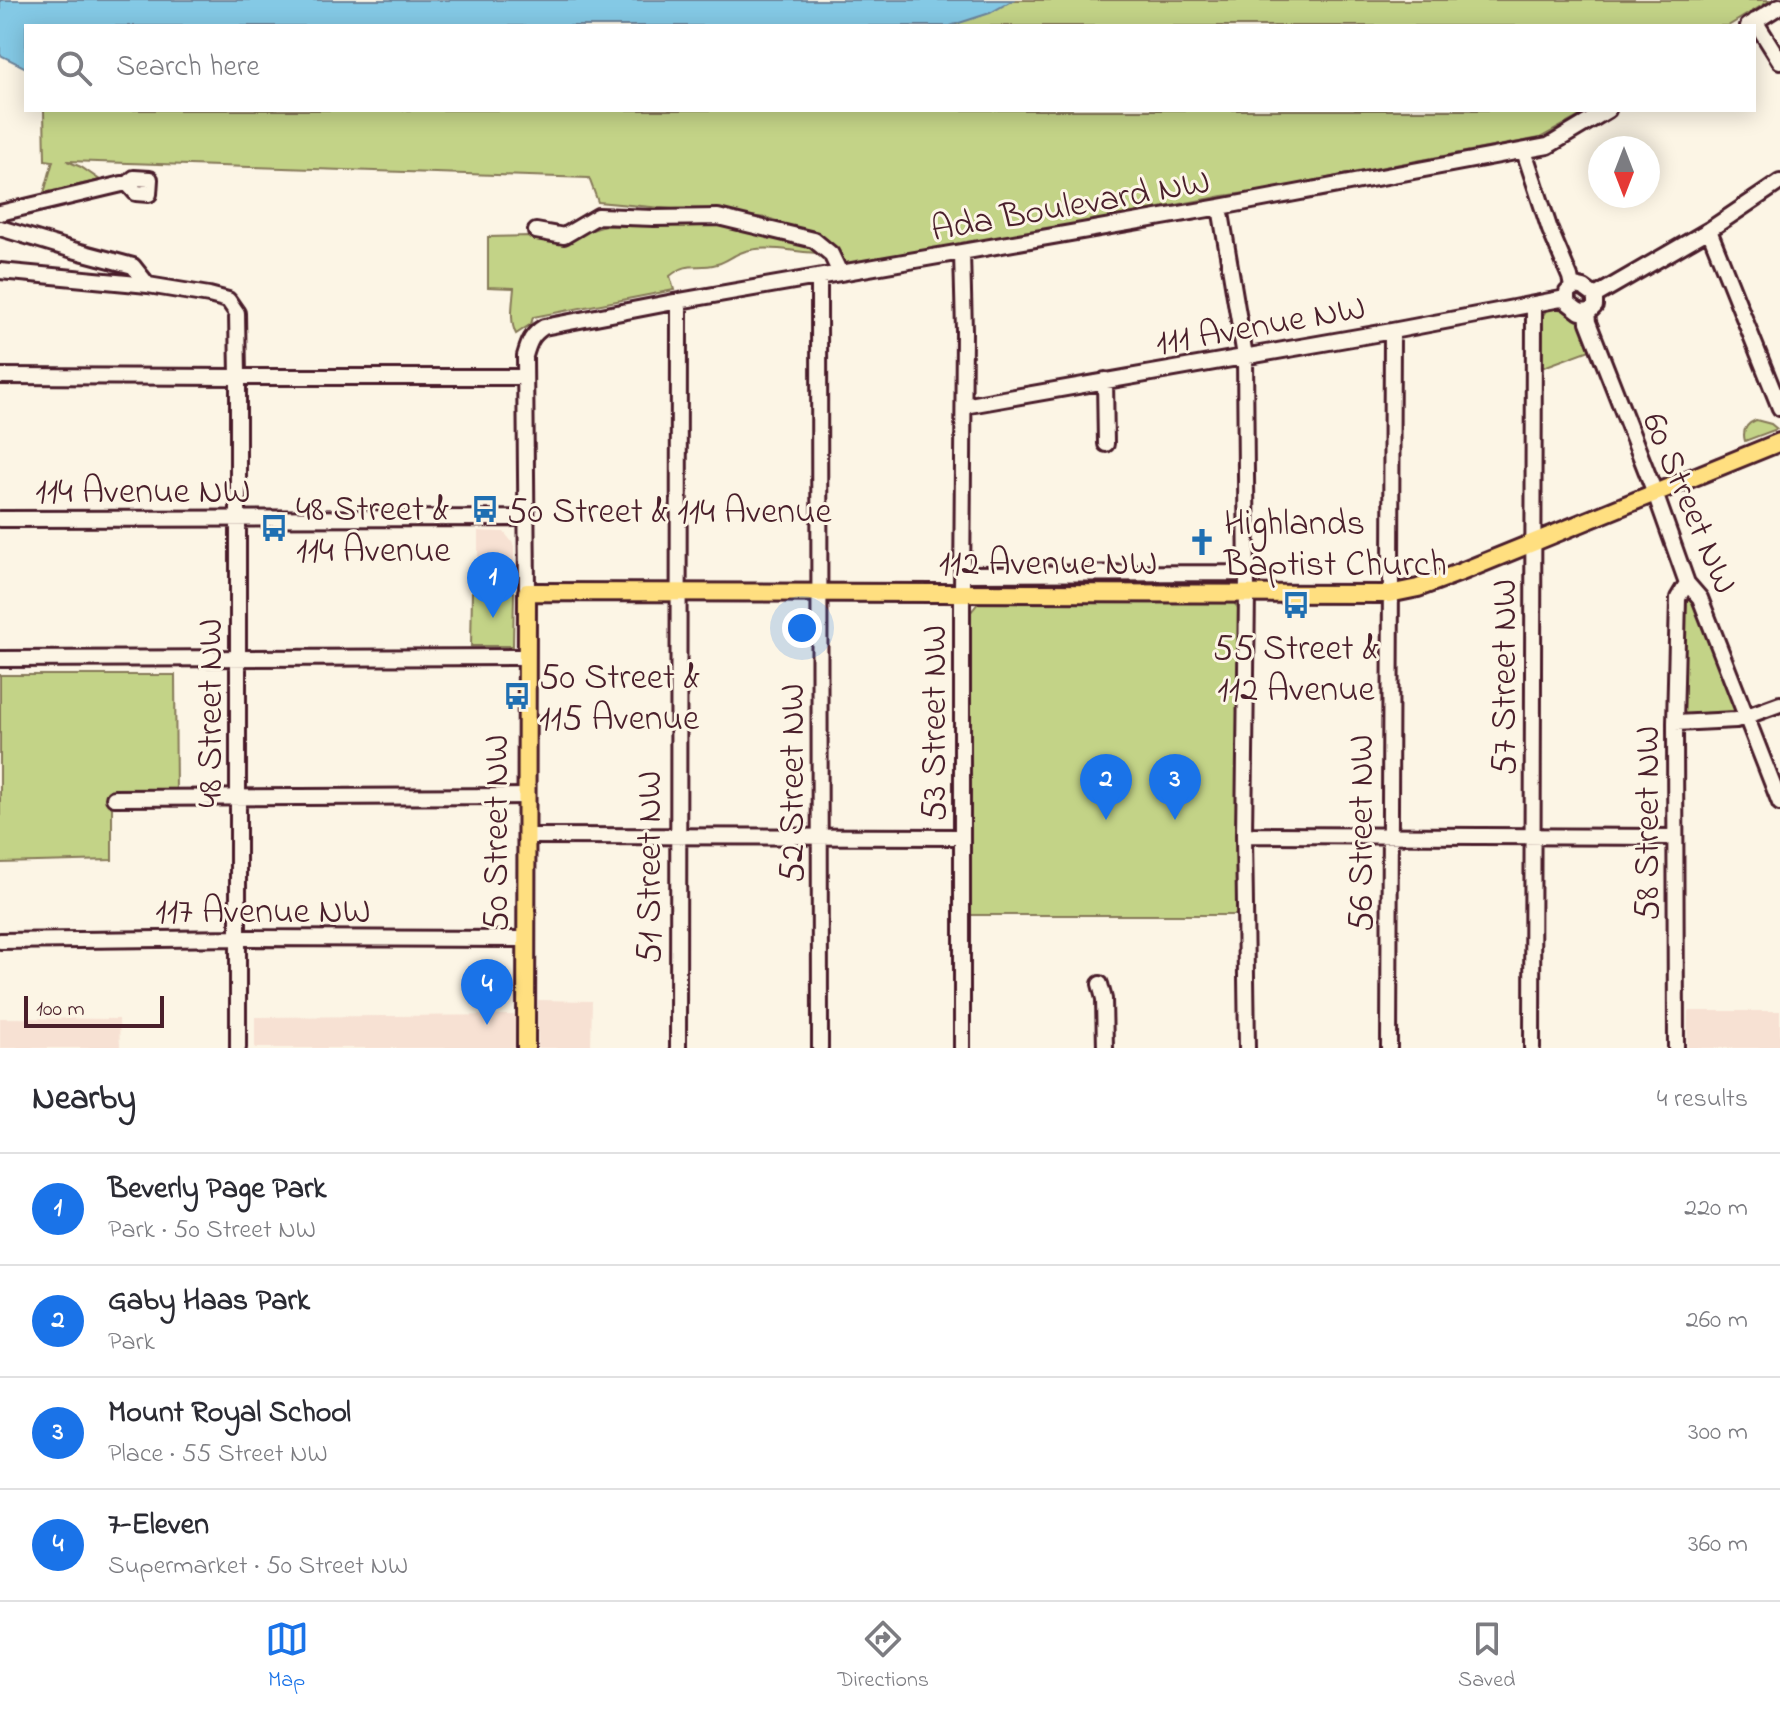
<!DOCTYPE html>
<html lang="en">
<head>
<meta charset="utf-8">
<style>
	body { margin:0; font-family:"Indie Flower",sans-serif; background:#f7f7f7; color:#2b2b33 }
	.compass { position:absolute; left:1588px; top:136px; width:72px; height:72px; border-radius:50%; background:#fff; box-shadow:0 4px 20px #0003; rotate:180deg }
	.scale { position:absolute; left:24px; bottom:20px; width:140px; box-sizing:border-box; padding-left:8px; border:4px solid #4a1f2b; border-top:0; font-size:22px; line-height:28px; white-space:nowrap; color:#4a1f2b; -webkit-text-stroke:6px #fcf5e5; paint-order:stroke }
	.you { position:absolute; left:802px; top:628px; width:28px; height:28px; margin:-20px; border:6px solid #fff; border-radius:50%; background:#1a73e8; box-shadow:0 0 0 12px #1a73e833 }
	.badge { display:grid; place-items:center; width:52px; height:52px; border-radius:50%; background:#1a73e8; color:#fff; font-size:26px; font-weight:700 }
	.pin { position:absolute; translate:-50% -66px; filter:drop-shadow(0 2px 4px #0008) }
	.pin::after { content:''; position:absolute; top:42px; width:28px; height:24px; background:inherit; clip-path:polygon(0 0,100% 0,50% 100%) }
	.list { margin:0; padding:0; list-style:none }
	h2 { display:flex; justify-content:space-between; align-items:center; height:104px; margin:0; padding:0 32px; font-size:34px }
	h2 small { font-size:26px; font-weight:400; color:#7c7c81 }
	.list li { display:grid; grid-template-columns:52px 1fr auto; gap:24px; align-items:center; box-sizing:border-box; height:112px; padding:0 32px; border-top:2px solid #e1e1e2 }
	.list b { display:block; font-size:30px; white-space:nowrap }
	.list p { margin:0; font-size:26px; white-space:nowrap; color:#7c7c81 }
	.list em { font-size:26px; font-style:normal; color:#7c7c81 }
	.icon { flex:none; width:44px; height:44px; fill:none; stroke:currentColor; stroke-width:2; stroke-linecap:round; stroke-linejoin:round }
	.map { position:relative; flex:none; width:1780px; height:1048px; overflow:hidden }
	.search { position:absolute; background:#fff; box-shadow:0 4px 20px #0003; left:24px; right:24px; top:24px; height:88px; display:flex; align-items:center; gap:20px; box-sizing:border-box; padding:0 28px; border-radius:0px; color:#7c7c81; font-size:30px }
	.sheet { height:552px; background:#fff }
	nav { display:flex; justify-content:space-around; align-items:center; box-sizing:border-box; height:112px; border-top:2px solid #e1e1e2; background:#fff; font-size:22px; color:#7c7c81 }
	nav a { display:grid; justify-items:center; gap:4px }
	nav .on { color:#1a73e8 }
	.map>svg:first-child { display:block }
</style>
</head>
<body>
<div class="map">
<svg width="1780" height="1048" viewBox="0 0 1780 1048">
	<rect width="100%" height="100%" fill="#fcf5e5"/>
	<filter id="ink" filterUnits="userSpaceOnUse"><feTurbulence type="fractalNoise" baseFrequency=".0125" numOctaves="2"/><feDisplacementMap in="SourceGraphic" scale="16" xChannelSelector="R" yChannelSelector="G"/><feConvolveMatrix kernelMatrix="1 2 1 2 8 2 1 2 1" color-interpolation-filters="sRGB"/></filter>
	<g filter="url(#ink)">
		<path fill="#f7e1d3" d="M478 531 504 532 512 542 514 546V592H478Z
			M538 1000 592 1001 591 1048H538Z
			M1688 1011H1780V1048H1687Z
			M520 1015 519 1048H255V1017Z
			M0 1018 119 1019 120 1048H0Z"/>
		<path fill="#c3d387" stroke="#867959" stroke-width="2" d="M1013 0H1771L1728 26H950Z
			M44 110H1591L1540 138 1346 174 1282 188 1223 196 955 247 842 265 816 235 768 218 598 202 589 178 67 161 81 167 100 180 44 193 53 161 45 160Z
			M666 223H713L809 243 821 253C797 253 764 243 740 253 732 256 726 262 717 264 696 270 690 260 670 276L674 290 533 317 531 324 516 334C509 321 513 302 514 288L488 287V237L530 236 556 241 605 226Z
			M1554 308C1582 312 1581 327 1590 350L1541 368V318L1546 311Z
			M1756 420 1771 424 1777 429 1745 441C1742 431 1746 424 1756 420Z
			M472 592H514L513 646H471Z
			M1691 594 1739 713 1684 716 1685 600 1686 595Z
			M979 602H1233L1242 612 1241 915H969L971 612Z
			M0 675H175L176 792 112 793V860L0 863Z"/>
		<path fill="#84c9e5" stroke="#6d859b" stroke-width="2" d="M0 0H1013L990 13 950 26H26V68L0 55Z"/>
		<g fill="none" stroke-linecap="round" stroke-linejoin="round">
			<g stroke="#4a1f2b" stroke-width="20">
				<path id="minor" d="M1755 21 1780 61
					M1748 26 1780 6
					M1524 151 1550 230 1570 277 1572 287
					M1220 207 1245 356 1247 593 1244 835 1247 1048
					M0 213 122 184H128L134 178 150 179 149 194 136 193 128 184
					M0 228 73 250 133 266 148 285
					M1709 230 1780 408
					M536 231 564 236 598 216 654 218 718 217 814 240 831 254 840 273
					M962 253 964 331 962 592V1048
					M0 271 148 285 209 295 228 300 237 313 238 377H525
					M819 277 820 1048
					M1575 286 1584 288 1595 296V306L1590 311 1580 312 1567 302V292Z
					M1595 296 1709 230 1780 182
					M1587 312 1588 322 1655 493 1687 583 1700 598 1780 803
					M0 376 238 377V1048
					M1105 380 1106 444
					M964 406 1392 331 1566 298
					M0 519 527 518
					M962 574 1247 573
					M527 592 525 356C529 342 532 334 544 327L679 301 1220 207 1548 146 1608 110
					M0 659 526 657
					M1675 723 1736 720 1780 704
					M114 798 526 796
					M1244 835 1674 837
					M527 836 962 837
					M0 941 238 938 526 939
					M1100 984 1104 999 1105 1048
					M678 1048 679 301
					M1389 1048 1392 331
					M1532 1048 1534 306
					M1676 1048 1675 723 1678 598 1687 583"/>
			</g>
			<g stroke="#4a1f2b" stroke-width="22">
				<path id="major" d="M526 1048 527 592 1389 594 1418 588 1461 572 1780 442"/>
			</g>
			<use href="#minor" stroke="#fcf5e5" stroke-width="14"/>
			<use href="#major" stroke="#ffdf80" stroke-width="16"/>
		</g>
	</g>
	<defs>
		<g id="bus-bare" transform="scale(2.16)"><path d="M-5-6H5V4H4V6H2V4H-2V6H-4V4H-5ZM-3.5-4V0h7V-4ZM-3.5 1.2v1.5H-2V1.2ZM2 1.2v1.5H3.5V1.2Z" fill="#1f6fb2" stroke="#fcf5e5" stroke-width="2.5" paint-order="stroke"/></g>
		<g id="church-bare" transform="scale(2.16)"><path d="M-1.2-6h2.4v3.5h3.3v2.4h-3.3V6h-2.4V-.1h-3.3v-2.4h3.3Z" fill="#1f6fb2" stroke="#fcf5e5" stroke-width="2.5" paint-order="stroke"/></g>
	</defs>
	<g fill-rule="evenodd">
		<use href="#bus-bare" x="485" y="509"/>
		<use href="#bus-bare" x="274" y="528"/>
		<use href="#church-bare" x="1202" y="542"/>
		<use href="#bus-bare" x="1296" y="605"/>
		<use href="#bus-bare" x="517" y="696"/>
	</g>
	<g text-anchor="middle" stroke-width="6" stroke-linejoin="round" paint-order="stroke">
		<g font-size="36" fill="#4a1f2b" stroke="#fcf5e5">
			<text transform="translate(1070 203) rotate(-10)" y="13">Ada Boulevard NW</text>
			<text transform="translate(1260 323) rotate(-10)" y="13">111 Avenue NW</text>
			<text x="143" y="502">114 Avenue NW</text>
			<text transform="translate(1692 502) rotate(67)" y="13">60 Street NW</text>
			<text x="1048" y="574">112 Avenue NW</text>
			<text transform="translate(1502 677) rotate(-90)" y="13">57 Street NW</text>
			<text transform="translate(208 713) rotate(-90)" y="13">48 Street NW</text>
			<text transform="translate(932 723) rotate(-90)" y="13">53 Street NW</text>
			<text transform="translate(790 783) rotate(-90)" y="13">52 Street NW</text>
			<text transform="translate(1645 823) rotate(-90)" y="13">58 Street NW</text>
			<text transform="translate(494 833) rotate(-90)" y="13">50 Street NW</text>
			<text transform="translate(1359 833) rotate(-90)" y="13">56 Street NW</text>
			<text transform="translate(647 867) rotate(-90)" y="13">51 Street NW</text>
			<text x="263" y="922">117 Avenue NW</text>
		</g>
		<g font-size="36" fill="#4a1f2b" stroke="#fcf5e5" text-anchor="start">
			<text x="296" y="520">48 Street &amp;<tspan x="296" dy="41">114 Avenue</tspan></text>
			<text x="507" y="522">50 Street &amp; 114 Avenue</text>
			<text x="1224" y="534">Highlands<tspan x="1224" dy="41">Baptist Church</tspan></text>
			<text x="1296" y="659" text-anchor="middle">55 Street &amp;<tspan x="1296" dy="41">112 Avenue</tspan></text>
			<text x="539" y="688">50 Street &amp;<tspan x="539" dy="41">115 Avenue</tspan></text>
		</g>
	</g>
</svg>
<svg class="compass" viewBox="-18 -18 36 36"><path d="M0-13l5 13h-10z" fill="#e53935"/><path d="M0 13l5-13h-10z" fill="#7c7c81"/></svg>
<div class="scale">100 m</div>
<div class="you"></div>
<div class="pin badge" style="left:493px;top:618px">1</div>
<div class="pin badge" style="left:1106px;top:820px">2</div>
<div class="pin badge" style="left:1175px;top:820px">3</div>
<div class="pin badge" style="left:487px;top:1025px">4</div>
<div class="search"><svg class="icon" aria-label="search" viewBox="0 0 24 24"><circle cx="10" cy="10" r="6"/><path d="M15 15l6 6"/></svg>Search here</div>
</div>
<section class="sheet">
<h2>Nearby<small>4 results</small></h2>
<ul class="list">
<li><span class="badge">1</span><div><b>Beverly Page Park</b><p>Park · 50 Street NW</p></div><em>220 m</em></li>
<li><span class="badge">2</span><div><b>Gaby Haas Park</b><p>Park</p></div><em>260 m</em></li>
<li><span class="badge">3</span><div><b>Mount Royal School</b><p>Place · 55 Street NW</p></div><em>300 m</em></li>
<li><span class="badge">4</span><div><b>7-Eleven</b><p>Supermarket · 50 Street NW</p></div><em>360 m</em></li>
</ul>
</section>
<nav>
<a class="on"><svg class="icon" aria-label="map" viewBox="0 0 24 24"><path d="M3 6l6-2 6 2 6-2v14l-6 2-6-2-6 2zM9 4v14M15 6v14"/></svg>Map</a>
<a><svg class="icon" aria-label="directions" viewBox="0 0 24 24"><path d="M12 3l9 9-9 9-9-9zM9 14v-3h6M13 9l2 2-2 2"/></svg>Directions</a>
<a><svg class="icon" aria-label="saved" viewBox="0 0 24 24"><path d="M7 4h10v16l-5-4-5 4z"/></svg>Saved</a>
</nav>
</body>
</html>
